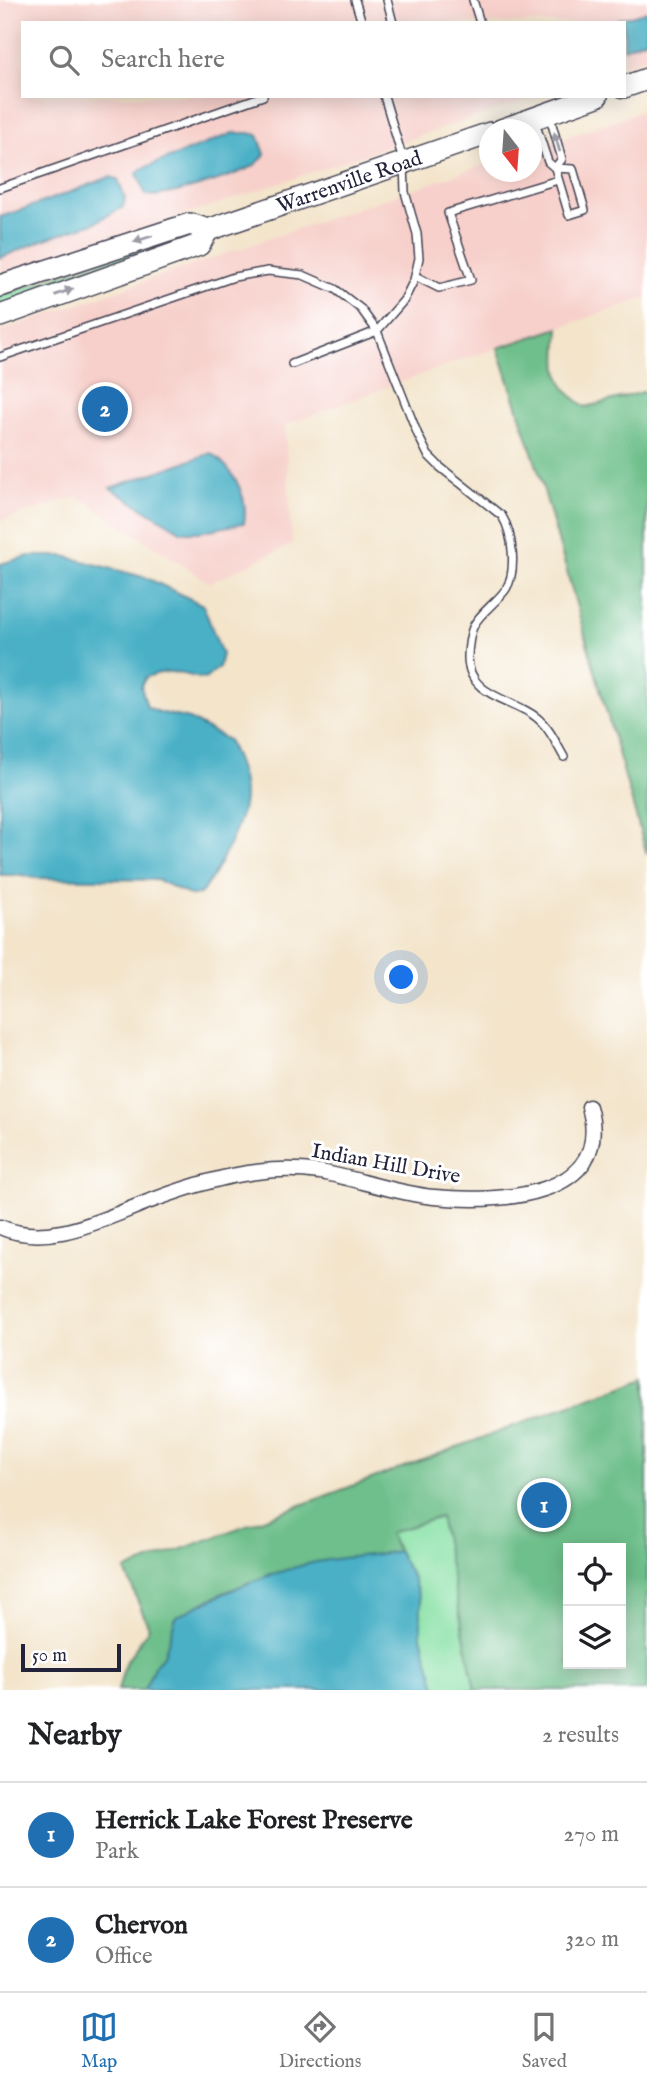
<!DOCTYPE html>
<html lang="en">
<head>
<meta charset="utf-8">
<style>
	body { margin:0; font-family:"IM FELL English",serif; background:#f2f2f2; color:#202124 }
	.controls { position:absolute; right:21px; bottom:21px; display:grid; overflow:hidden; border-radius:0px; box-shadow:0 4px 18px #0003 }
	.controls button { width:63px; height:63px; display:grid; place-items:center; padding:0; border:0; border-bottom:2px solid #e0e0e0; background:#fff; color:#202124; font:35px sans-serif }
	.compass { position:absolute; left:479px; top:119px; width:63px; height:63px; border-radius:50%; background:#fff; box-shadow:0 4px 18px #0003; rotate:163deg }
	.scale { position:absolute; left:21px; bottom:18px; width:100px; box-sizing:border-box; padding-left:7px; border:4px solid #22223b; border-top:0; font-size:19px; line-height:24px; white-space:nowrap; color:#22223b; -webkit-text-stroke:5px #fff; paint-order:stroke }
	.you { position:absolute; left:402px; top:978px; width:24px; height:24px; margin:-18px; border:5px solid #fff; border-radius:50%; background:#1a73e8; box-shadow:0 0 0 10px #1a73e833 }
	.badge { display:grid; place-items:center; width:46px; height:46px; border-radius:50%; background:#1f6fb2; color:#fff; font-size:23px; font-weight:700 }
	.pin { position:absolute; translate:-50% -50%; border:4px solid #fff; box-shadow:0 2px 7px #0006 }
	.list { margin:0; padding:0; list-style:none }
	h2 { display:flex; justify-content:space-between; align-items:center; height:91px; margin:0; padding:0 28px; font-size:30px }
	h2 small { font-size:23px; font-weight:400; color:#757577 }
	.list li { display:grid; grid-template-columns:46px 1fr auto; gap:21px; align-items:center; box-sizing:border-box; height:105px; padding:0 28px; border-top:2px solid #e0e0e0 }
	.list b { display:block; font-size:26px; white-space:nowrap }
	.list p { margin:0; font-size:23px; white-space:nowrap; color:#757577 }
	.list em { font-size:23px; font-style:normal; color:#757577 }
	.icon { flex:none; width:38px; height:38px; fill:none; stroke:currentColor; stroke-width:2; stroke-linecap:round; stroke-linejoin:round }
	.map { position:relative; flex:none; width:647px; height:1690px; overflow:hidden }
	.search { position:absolute; background:#fff; box-shadow:0 4px 18px #0003; left:21px; right:21px; top:21px; height:77px; display:flex; align-items:center; gap:18px; box-sizing:border-box; padding:0 24px; border-radius:0px; color:#757577; font-size:26px }
	.sheet { height:301px; background:#fff }
	nav { display:flex; justify-content:space-around; align-items:center; box-sizing:border-box; height:98px; border-top:2px solid #e0e0e0; background:#fff; font-size:19px; color:#757577 }
	nav a { display:grid; justify-items:center; gap:4px }
	nav .on { color:#1f6fb2 }
	.map>svg:first-child { display:block }
</style>
</head>
<body>
<div class="map">
<svg width="647" height="1690" viewBox="0 0 647 1690">
	<rect width="100%" height="100%" fill="#fff"/>
	<filter id="ink" filterUnits="userSpaceOnUse"><feTurbulence type="fractalNoise" baseFrequency=".0143" numOctaves="2"/><feDisplacementMap in="SourceGraphic" scale="14" xChannelSelector="R" yChannelSelector="G"/><feConvolveMatrix kernelMatrix="1 2 1 2 8 2 1 2 1" color-interpolation-filters="sRGB"/></filter>
	<filter id="wash" filterUnits="userSpaceOnUse"><feTurbulence type="fractalNoise" baseFrequency=".00686" numOctaves="4" result="noise"/><feDisplacementMap in="SourceGraphic" scale="28" xChannelSelector="R" yChannelSelector="G"/><feGaussianBlur stdDeviation="1.57" result="paint"/><feColorMatrix in="noise" values="0 0 0 0 0 0 0 0 0 0 0 0 0 0 0 0 0 1.4 0 .05"/><feComposite in="paint" operator="in"/></filter>
	<g filter="url(#wash)">
		<rect width="100%" height="100%" fill="#f3e4ca"/>
		<path fill="#f7d0cb" d="M0 0H647V58L624 66V23H23V96H538L0 277Z
			M647 109V298L453 363 285 425 292 544 210 583 78 496 0 521V331L489 163 490 172H532V149Z"/>
		<path fill="#88e1a6" stroke="#558270" stroke-width="2" d="M194 230 196 233 0 308V296Z
			M441 1517 475 1690H437L421 1636V1603L413 1579 388 1533Z"/>
		<path fill="#6ebf8b" stroke="#487063" stroke-width="2" fill-rule="evenodd" d="M559 328C557 364 551 385 586 407L647 391V855L539 473 498 348Z
			M647 1377V1690H475L440 1517 389 1533 398 1551 271 1574 221 1594 177 1617 164 1655 155 1665 144 1690H118L125 1664 149 1628 125 1570ZM568 1548H621V1664H568Z"/>
		<path fill="#48b0c6" stroke="#356980" stroke-width="2" d="M647 11V39L624 48V23H606Z
			M233 133H249L258 135 265 154C262 159 258 163 253 166 233 176 166 199 146 195L137 174 141 169Z
			M110 177 118 179 125 199 123 207 94 223 48 238 0 258V217C37 205 73 191 110 177Z
			M211 453C233 468 249 496 244 523L200 532H182L110 488Z
			M29 556H64L147 578 203 605 222 654 219 667 205 679C177 674 176 667 146 677L141 686 147 707 159 712 189 719 228 740C236 759 245 777 244 799 242 823 216 876 200 894L191 896 158 880 34 878 23 875H0V564Z
			M398 1551 413 1579 421 1603V1636L437 1690H144L155 1665 164 1655 176 1617C220 1594 264 1574 312 1563 340 1557 370 1556 398 1551Z"/>
	</g>
	<g filter="url(#ink)">
		<g fill="none" stroke-linecap="round" stroke-linejoin="round">
			<g stroke="#413f50" stroke-width="10">
				<path id="service" d="M355 0 362 23
					M387 0 393 23
					M473 0 480 23
					M549 114 562 159 555 168
					M535 122 548 162 555 168 569 215 585 210 573 169 555 168
					M0 188 263 96
					M415 276 439 288 471 280 448 213 558 180
					M0 357 234 277 268 271 303 275 335 289 361 309 377 331 418 435 428 455 440 467 502 516C513 534 517 571 506 589 497 602 481 612 474 625 470 633 468 648 468 657 468 697 512 698 536 717 549 727 556 743 564 757
					M292 364 377 331 404 300 414 280 419 258 417 234 405 192 404 163 384 96"/>
			</g>
			<g stroke="#413f50" stroke-width="17">
				<path id="minor" d="M0 1227C51 1249 106 1217 153 1200 185 1188 222 1176 256 1172 277 1169 299 1169 320 1172 358 1179 395 1193 434 1197 497 1203 615 1199 589 1107"/>
			</g>
			<g stroke="#413f50" stroke-width="24">
				<g id="secondary">
					<path d="M624 87 647 79"/>
					<path d="M501 130 597 96"/>
					<path id="s1" d="M0 286 190 224 208 230 490 133"/>
					<path d="M0 316 199 245 208 230"/>
				</g>
			</g>
			<use href="#service" stroke="#fff" stroke-width="7"/>
			<use href="#minor" stroke="#fff" stroke-width="14"/>
			<use href="#secondary" stroke="#fff" stroke-width="21"/>
		</g>
		<defs><path id="oneway-solid" d="M-6-.8H1V-3.2L6.5 0L1 3.2V.8H-6Z" transform="scale(1.75)"/></defs>
		<g fill="#9c9ca7">
			<use href="#oneway-solid" transform="translate(557 142) rotate(-106)"/>
			<use href="#oneway-solid" transform="translate(143 239) rotate(162)"/>
			<use href="#oneway-solid" transform="translate(64 292) rotate(-20)"/>
		</g>
	</g>
	<g text-anchor="middle" stroke-width="6" stroke-linejoin="round" paint-order="stroke">
		<g font-size="21" fill="#22223b" stroke="#fff">
			<text dy="7" stroke="none"><textPath href="#s1" startOffset="368">Warrenville Road</textPath></text>
			<text transform="translate(386 1163) rotate(10)" y="7">Indian Hill Drive</text>
		</g>
	</g>
</svg>
<div class="controls">
<button><svg class="icon" aria-label="locate" viewBox="0 0 24 24"><circle cx="12" cy="12" r="6"/><path d="M12 2v4M12 18v4M2 12h4M18 12h4"/></svg></button>
<button><svg class="icon" aria-label="layers" viewBox="0 0 24 24"><path d="M12 4l9 5-9 5-9-5zM3 14l9 5 9-5"/></svg></button>
</div>
<svg class="compass" viewBox="-18 -18 36 36"><path d="M0-13l5 13h-10z" fill="#e53935"/><path d="M0 13l5-13h-10z" fill="#757577"/></svg>
<div class="scale">50 m</div>
<div class="you"></div>
<div class="pin badge" style="left:544px;top:1505px">1</div>
<div class="pin badge" style="left:105px;top:409px">2</div>
<div class="search"><svg class="icon" aria-label="search" viewBox="0 0 24 24"><circle cx="10" cy="10" r="6"/><path d="M15 15l6 6"/></svg>Search here</div>
</div>
<section class="sheet">
<h2>Nearby<small>2 results</small></h2>
<ul class="list">
<li><span class="badge">1</span><div><b>Herrick Lake Forest Preserve</b><p>Park</p></div><em>270 m</em></li>
<li><span class="badge">2</span><div><b>Chervon</b><p>Office</p></div><em>320 m</em></li>
</ul>
</section>
<nav>
<a class="on"><svg class="icon" aria-label="map" viewBox="0 0 24 24"><path d="M3 6l6-2 6 2 6-2v14l-6 2-6-2-6 2zM9 4v14M15 6v14"/></svg>Map</a>
<a><svg class="icon" aria-label="directions" viewBox="0 0 24 24"><path d="M12 3l9 9-9 9-9-9zM9 14v-3h6M13 9l2 2-2 2"/></svg>Directions</a>
<a><svg class="icon" aria-label="saved" viewBox="0 0 24 24"><path d="M7 4h10v16l-5-4-5 4z"/></svg>Saved</a>
</nav>
</body>
</html>
